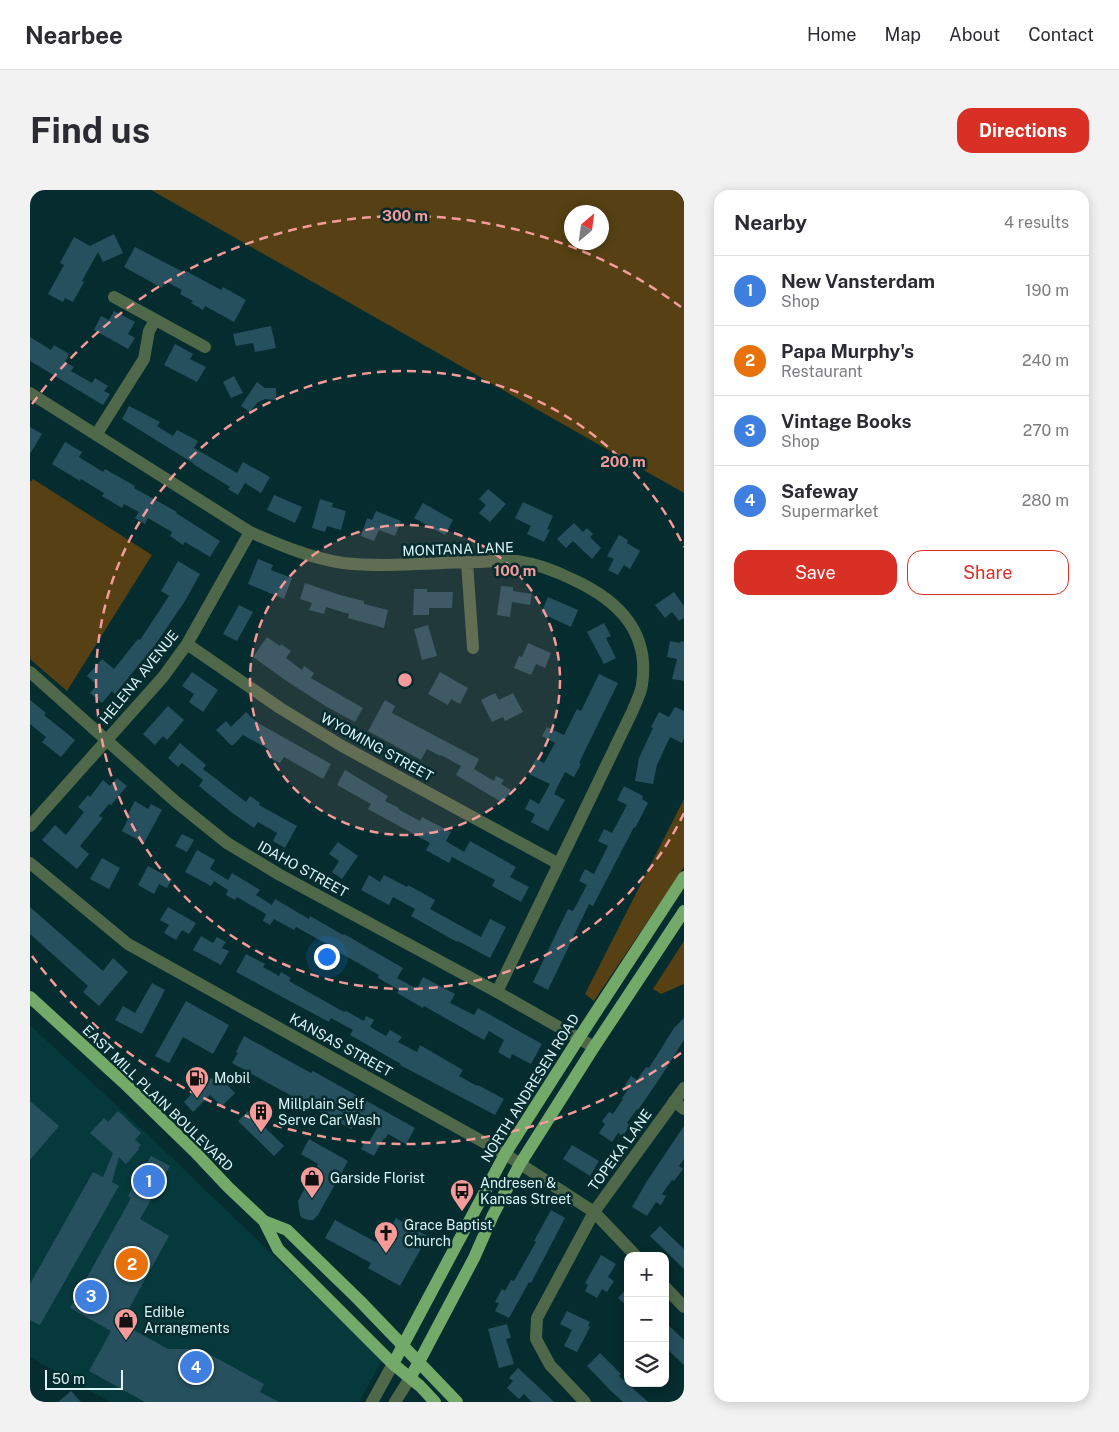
<!DOCTYPE html>
<html lang="en">
<head>
<meta charset="utf-8">
<style>
	body { margin:0; font-family:"Public Sans",sans-serif; background:#f2f2f3; color:#2b2b33 }
	.controls { position:absolute; right:15px; bottom:15px; display:grid; overflow:hidden; border-radius:10px; box-shadow:0 2px 12px #0003 }
	.controls button { width:45px; height:45px; display:grid; place-items:center; padding:0; border:0; border-bottom:1px solid #e1e1e2; background:#fff; color:#2b2b33; font:25px sans-serif }
	.compass { position:absolute; left:534px; top:15px; width:45px; height:45px; border-radius:50%; background:#fff; box-shadow:0 2px 12px #0003; rotate:29deg }
	.scale { position:absolute; left:15px; bottom:12px; width:78px; box-sizing:border-box; padding-left:5px; border:2px solid #dcf4f6; border-top:0; font-size:14px; line-height:18px; white-space:nowrap; color:#dcf4f6; -webkit-text-stroke:4px #052c2e; paint-order:stroke }
	.you { position:absolute; left:296px; top:766px; width:18px; height:18px; margin:-12px; border:4px solid #fff; border-radius:50%; background:#1a73e8; box-shadow:0 0 0 8px #1a73e833 }
	.badge { display:grid; place-items:center; width:32px; height:32px; border-radius:50%; background:#d93025; color:#fff; font-size:16px; font-weight:700 }
	.pin { position:absolute; translate:-50% -50%; border:2px solid #fff; box-shadow:0 1px 5px #0006 }
	.list { margin:0; padding:0; list-style:none }
	h2 { display:flex; justify-content:space-between; align-items:center; height:65px; margin:0; padding:0 20px; font-size:21px }
	h2 small { font-size:16px; font-weight:400; color:#7c7c81 }
	.list li { display:grid; grid-template-columns:32px 1fr auto; gap:15px; align-items:center; box-sizing:border-box; height:70px; padding:0 20px; border-top:1px solid #e1e1e2 }
	.list b { display:block; font-size:19px; white-space:nowrap }
	.list p { margin:0; font-size:16px; white-space:nowrap; color:#7c7c81 }
	.list em { font-size:16px; font-style:normal; color:#7c7c81 }
	.actions { display:flex; gap:10px; padding:15px 20px }
	.actions a { flex:1; padding:11px 0; border:1px solid #d93025; border-radius:15px; text-align:center; font-size:18px; color:#d93025 }
	.actions .main { background:#d93025; color:#fff }
	.icon { flex:none; width:28px; height:28px; fill:none; stroke:currentColor; stroke-width:2; stroke-linecap:round; stroke-linejoin:round }
	.map { position:relative; flex:none; width:654px; height:1212px; overflow:hidden; border-radius:15px }
	header { display:flex; align-items:center; gap:30px; box-sizing:border-box; height:70px; padding:0 25px; background:#fff; border-bottom:1px solid #e1e1e2 }
	header strong { font-size:24px }
	nav { display:flex; gap:28px; margin-inline-start:auto; font-size:18px }
	.intro { display:flex; align-items:center; justify-content:space-between; box-sizing:border-box; height:120px; padding:0 30px }
	h1 { margin:0; font-size:35px }
	.button { padding:12px 22px; border-radius:15px; background:#d93025; color:#fff; font-size:18px; font-weight:700 }
	main { display:flex; gap:30px; padding:0 30px }
	aside { flex:1; background:#fff; border-radius:15px; box-shadow:0 2px 12px #0003 }
	.map>svg:first-child { display:block }
</style>
</head>
<body>
<header>
<strong>Nearbee</strong>
<nav><a>Home</a><a>Map</a><a>About</a><a>Contact</a></nav>
</header>
<div class="intro"><h1>Find us</h1><a class="button">Directions</a></div>
<main>
<div class="map">
<svg width="654" height="1212" viewBox="0 0 654 1212">
	<rect width="100%" height="100%" fill="#052c2e"/>
	<path fill="#06393c" d="M0 835 114 941 352 1170 329 1212H80L0 1167Z"/>
	<path fill="#564014" fill-rule="evenodd" d="M121 0H654V303ZM572 22V52H542V22Z
		M3 289 122 365 37 501 0 469V292Z
		M654 609V677L564 811 555 804Z
		M654 751V794L631 804 623 799Z"/>
	<path fill="#26505e" d="M84 44 93 63 73 72 68 62 52 91 54 92 43 112 35 108 33 112 18 104 34 75 30 73 44 47 60 56Z
		M105 57 155 83 156 81 191 100 193 97 216 110 204 132 175 116 173 120 161 113 163 111 150 104 152 100 135 91 132 98 94 77Z
		M84 121 105 132 98 144 105 148 98 159 64 140 71 126 79 130Z
		M241 136 246 158 225 162 223 153 206 156 203 144Z
		M0 147 21 160 24 155 39 164 35 172 44 177 41 181 62 193 65 188 78 196 74 201 80 204 73 215 0 171Z
		M145 154 163 164 160 169 176 177 167 192 134 175Z
		M204 186 213 203 201 208 193 192Z
		M227 192 235 198H246V210L235 209 227 213 220 222 211 216Z
		M99 216 130 232 127 236 143 246 147 240 168 251 164 258 207 283 213 272 240 287 231 303 215 293 208 305 198 299 200 297 163 274V273L92 229Z
		M0 237 12 244 0 264Z
		M35 252 52 262 49 267 73 282 75 279 105 296 104 298 147 322 146 323 190 351 180 367 155 352 153 355 140 346 142 342 118 328 115 334 105 328 109 322 94 314 92 318 72 306 74 303 51 289 50 291 22 274Z
		M458 299 476 314 460 332 449 323 456 315 449 309Z
		M244 305 272 317 265 333 237 320Z
		M290 309 303 313 302 317 316 321 311 340 297 336 295 342 282 338Z
		M493 312 523 326 517 339 520 340 514 352 497 344 501 336 485 328Z
		M393 313 423 330 415 345 384 328Z
		M346 321 371 331 365 346 349 340 344 351 331 346 337 328 342 330Z
		M544 333 553 342 557 338 563 344 560 347 571 358 562 369 543 351 536 358 527 349Z
		M589 345 598 350 597 353 610 361 600 379 594 375 588 385 578 380 584 369 577 366Z
		M228 369 243 375 241 380 262 388 254 409 218 394Z
		M148 371 170 384 155 411 125 455 85 504 82 501 72 513 60 503 67 495 57 486 72 469 84 479 108 449 110 450 139 406 131 401Z
		M275 393 310 405 334 411V414L358 420 354 438 318 428 319 424 296 417 294 424 279 420 282 413 270 409Z
		M471 396 483 397V401L502 404 500 415 482 412 480 427 467 425Z
		M384 399H397V402H423L422 418H399V425H383Z
		M644 402 654 416V428L649 431 642 422 635 428 625 415Z
		M518 407 548 420 541 437 511 423Z
		M209 415 223 422 207 451 193 444Z
		M574 433 581 446 576 448 586 468 574 474 557 442Z
		M398 435 407 466 392 470 384 439Z
		M237 447 250 456 251 454 261 461 256 468 272 480 274 476 284 483 281 488 333 518 325 532 297 517 258 492 223 467Z
		M640 451 650 453 651 451 654 452V491L642 489 647 469 637 467Z
		M498 453 521 463 515 478 506 474 501 485 484 478 489 466 492 467Z
		M162 482 188 500 173 522 159 512 164 504 152 496Z
		M410 482 438 498 430 514 421 509 418 515 398 504Z
		M569 484 588 493 549 573 551 574 544 587 535 582 524 604 535 610 518 641 501 632 505 624 495 619 500 609 509 614 520 594 499 584 506 569 514 573 525 553 512 546 517 537 534 545 547 519 551 521Z
		M465 503 469 510 483 503 493 522 475 531 473 527 462 532 451 510Z
		M0 510 16 523 14 525 45 550 31 567 12 552 16 547 0 534Z
		M355 510 365 516 362 523 449 569 444 579 464 591 466 586 474 590 471 594 481 600 473 613 426 585 431 576 411 565 410 566 397 559 391 570 338 541Z
		M138 516 154 530 137 550 133 546 125 555 113 544Z
		M645 517 654 521V548L652 553 640 547 627 575 623 594 605 591 609 568 623 538 621 537 629 522 639 527Z
		M216 522 228 533 301 574 293 589 254 567 250 573 237 566 240 560 213 545 202 556 186 540 196 531 201 537Z
		M150 553 176 575 173 579 216 612 220 606 230 613 229 615 267 636 255 658 243 651 247 643 228 632 224 638 201 622 169 596 173 590 152 573 148 577 138 568Z
		M315 580 358 606 355 611 369 618 368 619 390 631 392 627 421 642 416 651 434 662 440 651 486 677 480 687 499 697 491 712 462 696 465 690 422 667 419 673 396 660 400 653 338 619 341 614 307 595Z
		M87 588 97 596 81 615 79 614 69 626 73 628 50 656 59 664 47 679 12 650 25 635 36 645 54 622 48 617 58 605 60 607 73 590 80 596Z
		M594 596 613 606 612 609 618 613 605 638 604 637 563 716 559 714 518 800 503 792 538 719 543 721 557 695 549 691 555 679 564 684 578 656 568 651 574 639 582 643 597 615 587 610Z
		M105 611 118 619 121 614 132 620 114 653 92 641 99 627 97 626Z
		M152 644 164 650 157 662 145 656Z
		M308 652 328 666 312 689 302 682 309 671 299 664Z
		M167 660 185 670 180 679 198 690 202 683 230 700 226 705 242 715 245 709 279 729 280 726 313 745 314 744 373 778 367 788 387 799 393 787 425 804 420 813 444 825 448 818 512 854 501 874 482 864 480 869 468 862 474 850 459 841 454 850 394 816 393 818 367 803 369 800 348 788 349 785 305 760 306 759 266 737 264 740 244 729 240 735 233 731 236 724 207 707 205 710 196 705 198 700 184 691 181 696 155 682Z
		M72 668 90 678 79 699 60 689Z
		M118 676 142 689 137 698 129 694 124 704 108 695Z
		M339 685 350 692 354 685 377 697 378 695 405 710 400 719 451 747 460 729 476 737 460 768 428 751 427 752 381 726 385 719 363 707 359 715 331 700Z
		M0 717 73 781 83 768 98 782 69 816 53 802 58 796 0 744Z
		M138 717 166 733 159 744 152 740 146 750 134 743 139 735 130 730Z
		M171 746 183 753 187 747 196 752 192 758 199 761 191 775 163 760Z
		M216 764 235 774 233 777 249 786 251 782 261 788 259 791 314 822 316 821 334 831 336 826 344 830 340 837 356 846 360 840 372 847 368 852 387 862 390 855 433 880 429 886 447 896 448 895 474 909 465 925 370 875 371 874 320 845 323 840 301 828 299 832 206 782Z
		M122 793 135 800 112 844 85 830 93 816 105 823Z
		M156 811 199 835 183 864 153 847 139 873 125 866Z
		M654 828V850L630 888 608 920 607 919 597 933 600 935 593 946 588 943 582 952 569 943 575 934 572 931 579 922 583 924 593 909 592 908 599 898 595 895 601 886 607 890 616 877 619 878 644 838Z
		M214 846 281 883 283 881 385 938 376 954 358 944 355 949 354 948 344 966 331 959 335 952 338 954 347 938 328 927 321 939 202 873 208 863 206 862Z
		M187 885 205 903 192 916 180 905 163 922 154 912 171 894 173 896 181 888 183 889Z
		M0 911 29 936 0 970Z
		M88 921 111 943 105 950 111 955 108 958 109 959 96 974 89 967 82 992 89 996 10 1135 0 1130V1094L63 982 73 987 83 963 60 943 74 928 78 932Z
		M218 921 254 956 244 966 208 931Z
		M654 936V969L649 976 653 979 644 991 642 990 632 1004 636 1006 631 1015 626 1012 617 1026 602 1017 617 991Z
		M279 949 318 971 288 1025 283 1030H279L272 1028 270 1025 268 1011 288 974 271 964Z
		M542 955 569 971 560 986 533 969Z
		M121 966 140 976 110 1029 139 1046 91 1133 138 1159H170L234 1194 230 1202 249 1212H115L59 1181 81 1141 40 1118 101 1008 98 1006Z
		M521 1020 535 1028 501 1093 499 1092 479 1128 465 1121 469 1113 465 1112 472 1099 475 1101 481 1090 484 1091 506 1052 504 1051Z
		M375 1027 393 1037 390 1042 398 1046 370 1096 338 1078 341 1073 295 1048 305 1030 351 1055 366 1028 372 1032Z
		M630 1036 654 1059V1079L620 1046Z
		M571 1065 586 1074 578 1087 584 1091 577 1102 572 1099 567 1108 555 1101 558 1095 555 1093Z
		M598 1097V1117L588 1108Z
		M537 1121 560 1132 558 1136 560 1137 547 1162 534 1156 542 1140 530 1134Z
		M635 1132 654 1150V1175L635 1157Z
		M477 1134 481 1148 476 1149 484 1174 469 1178 458 1139Z
		M570 1163 591 1184 589 1186 618 1212H593L581 1201 557 1176Z
		M488 1178 517 1205 524 1212H502L494 1204 489 1209 477 1198 483 1191 479 1188Z
		M41 1201 51 1212H28Z"/>
	<g fill="none" stroke-linecap="round" stroke-linejoin="round">
		<path stroke="#4e6849" stroke-width="12" d="M84 107 175 157
			M0 203 220 342C250 355 280 368 313 373 359 378 404 372 449 372 462 371 475 370 487 371 508 374 526 381 544 390 589 411 620 442 612 495 611 503 606 512 603 520L467 802
			M66 245 114 169 119 141 125 130
			M437 372 443 458
			M157 454 250 518 312 556 529 674
			M0 482 146 612 197 653 250 685 467 802 564 857
			M0 636 133 487 157 454 220 342
			M0 673 98 754 475 964 564 1022 606 1066
			M644 911 654 919
			M635 1097 654 1117
			M342 1212 363 1174
			M365 1212 380 1188
			M555 1212 520 1175 506 1149 507 1128 564 1022 654 898"/>
		<path stroke="#73aa69" stroke-width="12" d="M0 807 93 892 164 961 198 997 234 1031 248 1059 363 1174 390 1196 405 1212
			M234 1031 257 1040 329 1110 427 1212
			M363 1174 475 964 549 848 654 687
			M380 1188 389 1172 444 1068 463 1025 490 974 564 857 654 721"/>
	</g>
	<circle cx="375" cy="490" r="155" fill="#f59b9a" fill-opacity=".12"/>
	<g fill="none" stroke="#f59b9a" stroke-width="2.5" stroke-dasharray="9 6">
		<circle cx="375" cy="490" r="155"/>
		<path d="M654 623A309 309 0 1 1 654 357"/>
		<path d="M651 863A464 464 0 0 1 2 766M2 214A464 464 0 0 1 651 117"/>
	</g>
	<defs>
		<g id="fuel-pin" transform="scale(1.25)"><path d="M0 17L-7.5 6A9.5 9.5 0 1 1 7.5 6Z" fill="#f59b9a" stroke="#052c2e"/><path d="M-5.5-6h7V0h2V4h1.3V-2.5L3-4.5l.8-.8L6-3V5H2.5V1h-1V6h-7ZM-4.2-4.7v3.2H.2V-4.7Z" fill="#111"/></g>
		<g id="building-pin" transform="scale(1.25)"><path d="M0 17L-7.5 6A9.5 9.5 0 1 1 7.5 6Z" fill="#f59b9a" stroke="#052c2e"/><path d="M-4-6H4V6H1V3H-1V6H-4ZM-2.5-4.3h1.7v1.8h-1.7ZM.8-4.3h1.7v1.8H.8ZM-2.5-1h1.7V.8h-1.7ZM.8-1h1.7V.8H.8Z" fill="#111"/></g>
		<g id="shop-pin" transform="scale(1.25)"><path d="M0 17L-7.5 6A9.5 9.5 0 1 1 7.5 6Z" fill="#f59b9a" stroke="#052c2e"/><path d="M-5-2.5h2.3a2.7 3.5 0 0 1 5.4 0H5L5.5 6h-11ZM-1.5-2.5h3a1.5 2.3 0 0 0-3 0Z" fill="#111"/></g>
		<g id="bus-pin" transform="scale(1.25)"><path d="M0 17L-7.5 6A9.5 9.5 0 1 1 7.5 6Z" fill="#f59b9a" stroke="#052c2e"/><path d="M-5-6H5V4H4V6H2V4H-2V6H-4V4H-5ZM-3.5-4V0h7V-4ZM-3.5 1.2v1.5H-2V1.2ZM2 1.2v1.5H3.5V1.2Z" fill="#111"/></g>
		<g id="church-pin" transform="scale(1.25)"><path d="M0 17L-7.5 6A9.5 9.5 0 1 1 7.5 6Z" fill="#f59b9a" stroke="#052c2e"/><path d="M-1.2-6h2.4v3.5h3.3v2.4h-3.3V6h-2.4V-.1h-3.3v-2.4h3.3Z" fill="#111"/></g>
	</defs>
	<g fill-rule="evenodd">
		<use href="#fuel-pin" x="167" y="888"/>
		<use href="#building-pin" x="231" y="922"/>
		<use href="#shop-pin" x="282" y="988"/>
		<use href="#bus-pin" x="432" y="1001"/>
		<use href="#church-pin" x="356" y="1043"/>
		<use href="#shop-pin" x="96" y="1130"/>
	</g>
	<g text-anchor="middle" stroke-width="5" stroke-linejoin="round" paint-order="stroke">
		<g font-size="14" fill="#dcf4f6" stroke="#052c2e">
			<text transform="translate(428 359) rotate(-2)" y="5">MONTANA LANE</text>
			<text transform="translate(109 487) rotate(-51)" y="5">HELENA AVENUE</text>
			<text transform="translate(347 557) rotate(29)" y="5">WYOMING STREET</text>
			<text transform="translate(273 679) rotate(29)" y="5">IDAHO STREET</text>
			<text transform="translate(311 855) rotate(29)" y="5">KANSAS STREET</text>
			<text transform="translate(500 898) rotate(-58)" y="5">NORTH ANDRESEN ROAD</text>
			<text transform="translate(128 908) rotate(44)" y="5">EAST MILL PLAIN BOULEVARD</text>
			<text transform="translate(590 960) rotate(-54)" y="5">TOPEKA LANE</text>
		</g>
		<g font-size="14" fill="#dcf4f6" stroke="#052c2e" text-anchor="start">
			<text x="184" y="893">Mobil</text>
			<text x="248" y="919">Millplain Self<tspan x="248" dy="16">Serve Car Wash</tspan></text>
			<text x="300" y="993">Garside Florist</text>
			<text x="450" y="998">Andresen &amp;<tspan x="450" dy="16">Kansas Street</tspan></text>
			<text x="374" y="1040">Grace Baptist<tspan x="374" dy="16">Church</tspan></text>
			<text x="114" y="1127">Edible<tspan x="114" dy="16">Arrangments</tspan></text>
		</g>
	</g>
	<circle cx="375" cy="490" r="8" fill="#f59b9a" stroke="#052c2e" stroke-width="2.5"/>
	<g font-size="15" text-anchor="middle" font-weight="bold" fill="#f59b9a" stroke="#052c2e" stroke-width="5" stroke-linejoin="round" paint-order="stroke">
		<text x="375" y="31">300 m</text>
		<text x="593" y="277">200 m</text>
		<text x="485" y="386">100 m</text>
	</g>
</svg>
<div class="controls">
<button>+</button>
<button>−</button>
<button><svg class="icon" aria-label="layers" viewBox="0 0 24 24"><path d="M12 4l9 5-9 5-9-5zM3 14l9 5 9-5"/></svg></button>
</div>
<svg class="compass" viewBox="-18 -18 36 36"><path d="M0-13l5 13h-10z" fill="#e53935"/><path d="M0 13l5-13h-10z" fill="#7c7c81"/></svg>
<div class="scale">50 m</div>
<div class="you"></div>
<div class="pin badge" style="left:119px;top:991px;background:#3f7fe0">1</div>
<div class="pin badge" style="left:102px;top:1074px;background:#e8710a">2</div>
<div class="pin badge" style="left:61px;top:1106px;background:#3f7fe0">3</div>
<div class="pin badge" style="left:166px;top:1177px;background:#3f7fe0">4</div>
</div>
<aside>
<h2>Nearby<small>4 results</small></h2>
<ul class="list">
<li><span class="badge" style="background:#3f7fe0">1</span><div><b>New Vansterdam</b><p>Shop</p></div><em>190 m</em></li>
<li><span class="badge" style="background:#e8710a">2</span><div><b>Papa Murphy's</b><p>Restaurant</p></div><em>240 m</em></li>
<li><span class="badge" style="background:#3f7fe0">3</span><div><b>Vintage Books</b><p>Shop</p></div><em>270 m</em></li>
<li><span class="badge" style="background:#3f7fe0">4</span><div><b>Safeway</b><p>Supermarket</p></div><em>280 m</em></li>
</ul>
<div class="actions"><a class="main">Save</a><a>Share</a></div>
</aside>
</main>
</body>
</html>
